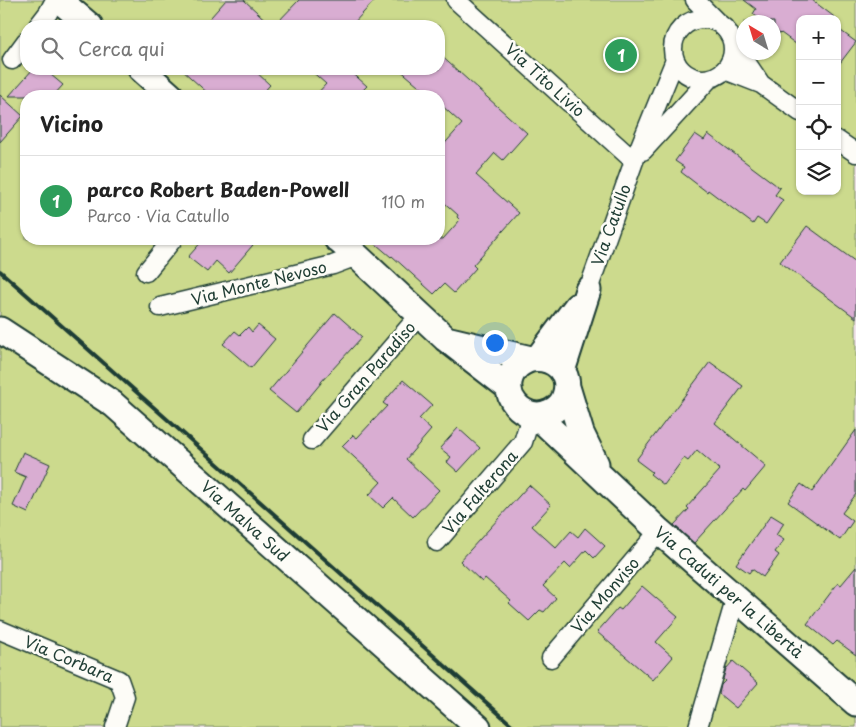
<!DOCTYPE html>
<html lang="it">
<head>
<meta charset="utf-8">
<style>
	body { margin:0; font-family:"Playpen Sans",sans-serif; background:#f6f6f6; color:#222 }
	.controls { position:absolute; right:15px; top:15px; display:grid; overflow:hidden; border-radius:10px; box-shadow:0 1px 4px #0004 }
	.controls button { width:45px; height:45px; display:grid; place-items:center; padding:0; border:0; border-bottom:1px solid #e0e0e0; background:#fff; color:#222; font:25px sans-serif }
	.compass { position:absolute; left:736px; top:15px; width:45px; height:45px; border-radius:50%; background:#fff; box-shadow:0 1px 4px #0004; rotate:322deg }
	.you { position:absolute; left:494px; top:342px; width:18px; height:18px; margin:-12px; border:4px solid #fff; border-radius:50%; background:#1a73e8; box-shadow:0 0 0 8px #1a73e833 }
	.badge { display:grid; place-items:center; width:32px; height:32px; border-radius:50%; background:#1f3d34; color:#fff; font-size:16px; font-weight:700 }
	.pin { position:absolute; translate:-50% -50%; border:2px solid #fff; box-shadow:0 1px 5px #0006 }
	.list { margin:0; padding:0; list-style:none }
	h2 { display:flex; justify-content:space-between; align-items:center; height:65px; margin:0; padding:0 20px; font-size:21px }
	h2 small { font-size:16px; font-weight:400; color:#767676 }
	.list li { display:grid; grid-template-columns:32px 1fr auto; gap:15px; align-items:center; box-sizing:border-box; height:90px; padding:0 20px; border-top:1px solid #e0e0e0 }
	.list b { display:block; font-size:19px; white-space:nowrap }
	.list p { margin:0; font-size:16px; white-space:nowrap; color:#767676 }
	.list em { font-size:16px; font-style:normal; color:#767676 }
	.icon { flex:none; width:28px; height:28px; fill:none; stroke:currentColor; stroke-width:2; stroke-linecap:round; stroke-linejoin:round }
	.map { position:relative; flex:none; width:856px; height:727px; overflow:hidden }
	.search { position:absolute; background:#fff; box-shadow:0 1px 4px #0004; left:20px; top:20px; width:425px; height:55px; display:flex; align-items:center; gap:12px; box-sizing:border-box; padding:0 18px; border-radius:20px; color:#767676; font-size:19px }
	.panel { position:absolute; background:#fff; box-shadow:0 1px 4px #0004; left:20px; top:90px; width:425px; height:155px; border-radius:20px }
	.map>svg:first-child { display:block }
</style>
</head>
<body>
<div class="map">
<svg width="856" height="727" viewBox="0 0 856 727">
	<rect width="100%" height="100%" fill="#f2e4ec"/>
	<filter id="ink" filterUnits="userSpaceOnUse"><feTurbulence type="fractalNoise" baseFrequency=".02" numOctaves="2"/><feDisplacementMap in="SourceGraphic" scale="10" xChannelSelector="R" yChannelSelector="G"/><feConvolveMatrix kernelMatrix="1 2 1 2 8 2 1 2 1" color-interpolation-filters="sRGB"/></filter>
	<g filter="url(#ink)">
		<path fill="#ccda8d" stroke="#768c60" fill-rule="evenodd" d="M0 0H856V727H0ZM800 19H837V191H800ZM744 22H774V52H744ZM26 26H439V69H26ZM26 96H439V239H26Z"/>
		<path fill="#d9add2" stroke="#1f3d34" d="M226 0H244L272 26H203Z
			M299 0H375L351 26H274Z
			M744 0H812L837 19H800V47L781 33 780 34 774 29V22H764L753 14 756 9Z
			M837 28 856 42 837 67Z
			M439 54 527 133 503 160 495 153 476 175 519 213 473 265 476 268 454 293 444 284 434 294 392 256 391 257 370 239H443L460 220 457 217 458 215 439 198V150L462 124 439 103V96H431L399 69H439Z
			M33 69H44L63 85 53 96H9Z
			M181 69H253L270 85 260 96H211Z
			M309 69H348L367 86 357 96H315L326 84Z
			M0 95 23 116 0 142Z
			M695 134 704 140 708 134 780 188 775 195 783 200 766 224 757 218 753 224 708 190 707 192 681 172 684 167 675 161Z
			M807 226 856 262V318L780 262Z
			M204 239H258L229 273 216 261 207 272 188 257Z
			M335 313 362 337 321 382V383L296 413 269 391Z
			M258 325 275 339 251 368 223 344 235 331 240 335 248 327 252 332Z
			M710 362 743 386 715 423 766 466 745 491 743 489 694 543 674 525 689 509 687 507 720 470 697 450 688 461 684 458 664 485 650 474 652 472 636 460Z
			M403 380 432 405 419 419 431 430 406 459 439 490 413 517 393 498 383 508 369 495 381 482 342 446 353 435 357 438 387 406 383 403Z
			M458 428 480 448 458 472 447 462 451 457 440 448Z
			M856 430V494L842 513 853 521 840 540 788 502 801 484 812 492Z
			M23 452 50 464 28 513 13 506 26 477 14 472Z
			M529 485 551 505 532 526 556 548 571 531 578 537 585 528 605 546 594 558 586 550 570 568 565 563 543 586 556 598 544 612 540 610 529 621 509 603 511 601 485 578 482 582 460 561Z
			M771 515 784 523 776 535 784 540 775 552 779 555 763 577 752 569 749 573 736 564Z
			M856 567V655L837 641 833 645 807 624 838 583 841 585Z
			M642 586 678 617 656 642 673 657 653 680 597 632 618 608 621 610Z
			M733 661 758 683 736 708 719 694 721 685 725 681 723 679 726 669Z"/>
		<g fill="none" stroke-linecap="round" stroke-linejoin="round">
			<g stroke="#1f3d34" stroke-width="21">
				<path id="street" d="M456 0 634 161
					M695 0 718 23
					M673 49a30 30 0 1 1 60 0a30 30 0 1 1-60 0Z
					M38 26 48 13 55 0
					M732 41 761 84
					M12 60 26 41
					M725 70 761 84 800 112
					M837 140 856 153
					M643 151 710 78
					M146 272 173 239
					M588 290 634 161 675 60
					M160 307 333 265 357 256
					M312 440 410 326 421 315
					M437 542 523 442 527 429 537 416
					M0 630 119 680 125 697 115 727
					M551 658 659 531
					M698 727 736 597"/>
			</g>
			<g stroke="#1f3d34" stroke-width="29">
				<path id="secondary" d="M59 0 90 26
					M141 69 171 96
					M337 239 357 256 446 339 509 388
					M0 330 113 404 478 727
					M446 339 531 359C553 356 573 372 565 396 563 403 557 409 550 412 524 425 496 393 515 369 519 364 525 361 531 359
					M538 358 577 306
					M562 371 588 290
					M567 387 581 433 596 464
					M537 416 659 531 856 703"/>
			</g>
			<use href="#street" stroke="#fdfcf7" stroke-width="18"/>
			<use href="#secondary" stroke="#fdfcf7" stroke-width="25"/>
			<path stroke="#1f3d34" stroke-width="4" d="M0 271 514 727"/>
		</g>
	</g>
	<g text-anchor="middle" stroke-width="5" stroke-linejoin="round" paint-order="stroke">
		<g font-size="16" fill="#1f3d34" stroke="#fdfcf7">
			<text transform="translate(545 80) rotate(42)" y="6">Via Tito Livio</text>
			<text transform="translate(611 225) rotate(-70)" y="6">Via Catullo</text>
			<text transform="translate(259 283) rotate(-14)" y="6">Via Monte Nevoso</text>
			<text transform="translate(366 377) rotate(-49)" y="6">Via Gran Paradiso</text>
			<text transform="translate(480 492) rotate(-49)" y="6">Via Falterona</text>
			<text transform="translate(245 521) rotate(42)" y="6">Via Malva Sud</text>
			<text transform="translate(729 592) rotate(41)" y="6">Via Caduti per la Libertà</text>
			<text transform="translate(605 595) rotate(-49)" y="6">Via Monviso</text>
			<text transform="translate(69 659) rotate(23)" y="6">Via Corbara</text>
		</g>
	</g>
</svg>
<div class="controls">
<button>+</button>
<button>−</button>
<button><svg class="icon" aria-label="locate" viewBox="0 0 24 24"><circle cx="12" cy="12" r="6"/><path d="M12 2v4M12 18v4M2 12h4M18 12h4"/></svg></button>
<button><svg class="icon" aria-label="layers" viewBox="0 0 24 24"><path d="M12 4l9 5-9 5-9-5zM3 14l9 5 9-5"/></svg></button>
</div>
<svg class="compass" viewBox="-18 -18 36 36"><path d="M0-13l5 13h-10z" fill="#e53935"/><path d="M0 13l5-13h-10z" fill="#767676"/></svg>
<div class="you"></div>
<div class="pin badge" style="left:621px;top:55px;background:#2e9e5b">1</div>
<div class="search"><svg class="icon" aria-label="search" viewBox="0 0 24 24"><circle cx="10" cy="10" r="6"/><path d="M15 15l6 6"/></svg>Cerca qui</div>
<section class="panel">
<h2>Vicino<small></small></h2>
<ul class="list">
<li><span class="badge" style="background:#2e9e5b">1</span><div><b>parco Robert Baden-Powell</b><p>Parco · Via Catullo</p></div><em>110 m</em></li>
</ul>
</section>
</div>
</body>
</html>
